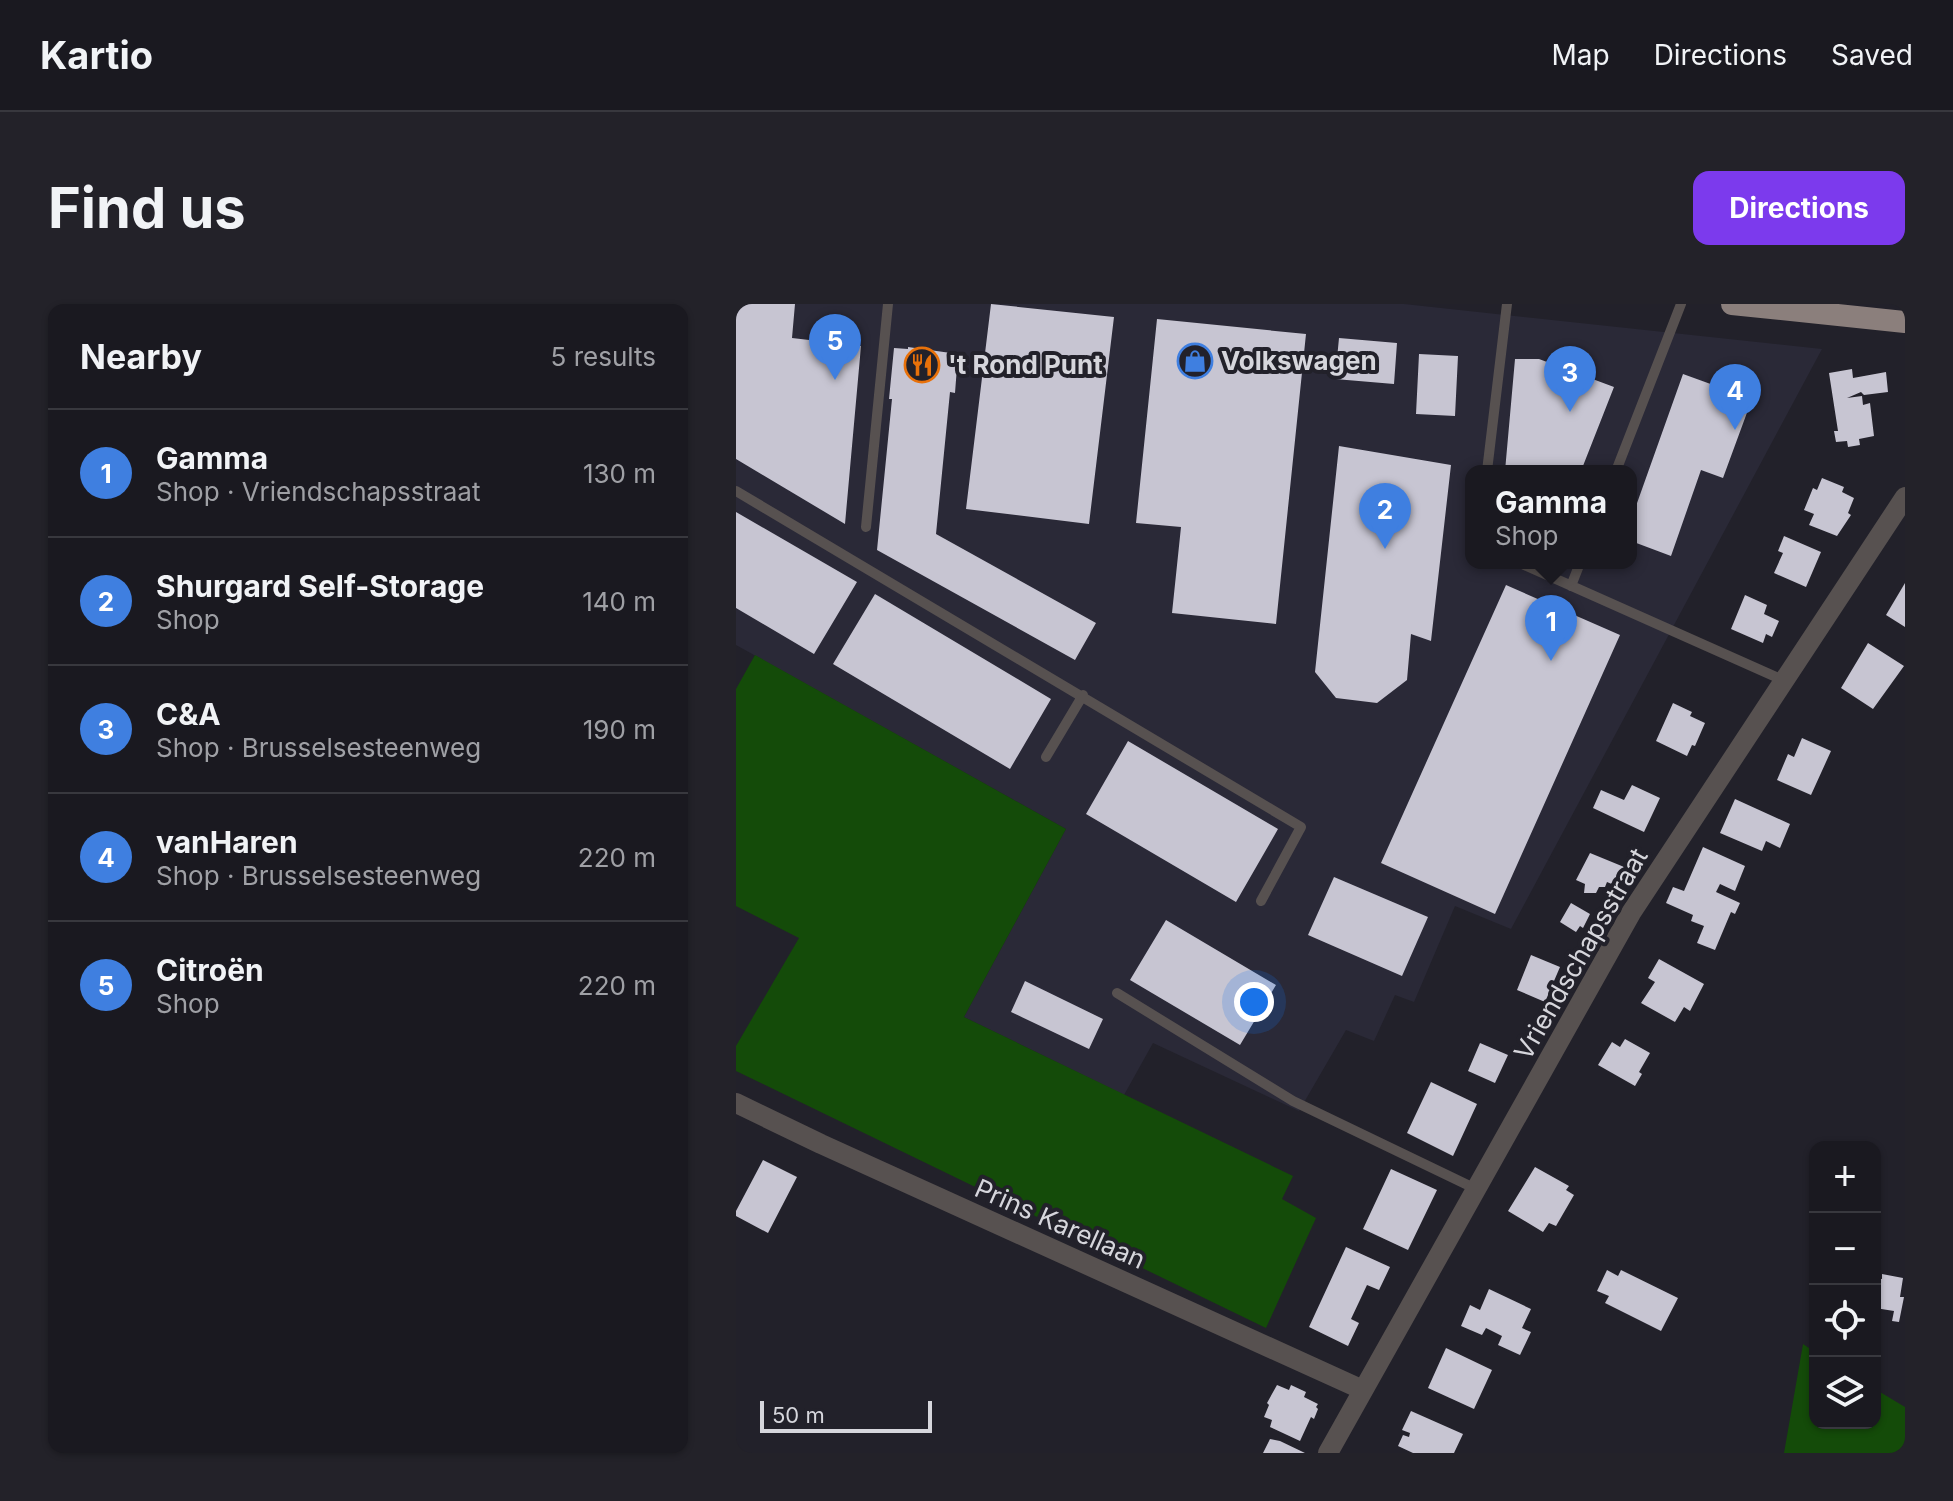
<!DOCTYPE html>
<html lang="en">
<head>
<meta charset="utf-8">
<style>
	body { margin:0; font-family:Inter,sans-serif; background:#232229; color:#f1f3f6 }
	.controls { position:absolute; right:24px; bottom:24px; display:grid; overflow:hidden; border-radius:16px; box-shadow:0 2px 6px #0004 }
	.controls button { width:72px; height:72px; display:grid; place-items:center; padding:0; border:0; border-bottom:2px solid #38383e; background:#1a1920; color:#f1f3f6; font:40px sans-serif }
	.scale { position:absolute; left:24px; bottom:20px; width:172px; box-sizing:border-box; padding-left:8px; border:4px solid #d6d6dc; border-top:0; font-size:22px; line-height:28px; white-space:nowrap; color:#d6d6dc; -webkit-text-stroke:6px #22212a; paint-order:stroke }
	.you { position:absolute; left:518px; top:698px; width:28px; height:28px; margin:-20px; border:6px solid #fff; border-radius:50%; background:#1a73e8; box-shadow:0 0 0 12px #1a73e833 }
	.badge { display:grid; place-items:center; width:52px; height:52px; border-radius:50%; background:#7c3aed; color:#fff; font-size:26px; font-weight:700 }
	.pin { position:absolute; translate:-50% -66px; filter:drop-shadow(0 2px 4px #0008) }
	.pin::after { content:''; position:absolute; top:42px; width:28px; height:24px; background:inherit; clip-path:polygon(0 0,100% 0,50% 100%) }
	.popup { position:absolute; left:729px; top:161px; width:172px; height:104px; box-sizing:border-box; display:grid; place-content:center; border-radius:16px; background:#1a1920; filter:drop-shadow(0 2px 6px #0005); font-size:26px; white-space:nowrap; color:#9fa0a5 }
	.popup b { font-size:30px; color:#f1f3f6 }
	.popup::after { content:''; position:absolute; left:50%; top:100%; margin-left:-16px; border:16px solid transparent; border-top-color:#1a1920 }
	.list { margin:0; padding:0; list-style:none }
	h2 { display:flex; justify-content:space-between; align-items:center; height:104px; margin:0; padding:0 32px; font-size:34px }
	h2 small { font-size:26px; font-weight:400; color:#9fa0a5 }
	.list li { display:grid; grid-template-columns:52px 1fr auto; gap:24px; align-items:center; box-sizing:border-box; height:128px; padding:0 32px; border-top:2px solid #38383e }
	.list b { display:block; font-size:30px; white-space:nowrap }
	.list p { margin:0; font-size:26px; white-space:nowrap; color:#9fa0a5 }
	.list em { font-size:26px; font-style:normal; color:#9fa0a5 }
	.icon { flex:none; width:44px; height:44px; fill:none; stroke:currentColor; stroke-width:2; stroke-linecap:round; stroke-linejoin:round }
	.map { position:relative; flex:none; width:1169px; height:1149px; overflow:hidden; border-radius:16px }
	header { display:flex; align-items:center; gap:48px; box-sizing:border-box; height:112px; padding:0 40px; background:#1a1920; border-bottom:2px solid #38383e }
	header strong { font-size:38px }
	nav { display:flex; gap:44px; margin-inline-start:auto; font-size:28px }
	.intro { display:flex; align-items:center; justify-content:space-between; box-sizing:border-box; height:192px; padding:0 48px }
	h1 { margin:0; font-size:56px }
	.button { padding:20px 36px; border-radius:16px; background:#7c3aed; color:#fff; font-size:28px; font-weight:700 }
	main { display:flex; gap:48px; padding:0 48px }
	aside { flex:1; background:#1a1920; border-radius:16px; box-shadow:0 2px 6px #0004 }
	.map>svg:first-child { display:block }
</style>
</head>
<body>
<header>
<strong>Kartio</strong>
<nav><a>Map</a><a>Directions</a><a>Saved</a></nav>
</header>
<div class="intro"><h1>Find us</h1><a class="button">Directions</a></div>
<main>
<aside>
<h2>Nearby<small>5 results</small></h2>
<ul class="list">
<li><span class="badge" style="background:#3f7fe0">1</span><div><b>Gamma</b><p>Shop · Vriendschapsstraat</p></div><em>130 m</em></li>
<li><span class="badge" style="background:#3f7fe0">2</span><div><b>Shurgard Self-Storage</b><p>Shop</p></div><em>140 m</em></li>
<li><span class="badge" style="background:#3f7fe0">3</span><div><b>C&amp;A</b><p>Shop · Brusselsesteenweg</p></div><em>190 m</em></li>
<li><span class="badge" style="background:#3f7fe0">4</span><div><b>vanHaren</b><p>Shop · Brusselsesteenweg</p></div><em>220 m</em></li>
<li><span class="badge" style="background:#3f7fe0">5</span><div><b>Citroën</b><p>Shop</p></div><em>220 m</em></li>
</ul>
</aside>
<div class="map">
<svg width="1169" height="1149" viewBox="0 0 1169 1149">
	<rect width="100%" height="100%" fill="#22212a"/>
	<path fill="#2a2937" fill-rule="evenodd" d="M0 0H668L1086 45 775 625 719 602 678 698 659 691 638 737 610 726 563 807 417 739 388 791 228 713 330 525 0 341ZM735 167H895V259H735Z"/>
	<path fill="#144b09" d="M19 351 330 525 228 713 557 872 546 895 580 914 530 1024 0 767V742L63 634 0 602V385Z
		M1067 1040 1079 1048V1119H1139V1085L1169 1103V1149H1048Z"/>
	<path fill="#c7c5d2" d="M0 0H59L56 34 125 42 109 220 0 155Z
		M255 0 378 13 353 220 230 205Z
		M421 15 570 30 540 320 436 309 445 223 400 219Z
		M603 34 661 39 658 80 599 75Z
		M172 43 222 50 219 89 214 88 200 230 360 319 339 356 141 246 156 95H153L158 44 172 45Z
		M683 50 722 52 719 112 680 110Z
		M779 55H803L878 83 845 167H769Z
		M1116 65 1117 74 1150 68 1152 88 1128 91 1125 88 1111 94 1126 92 1127 101 1134 99 1138 132 1123 135 1124 141 1112 143 1111 137 1100 138 1098 127H1102L1093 69Z
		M947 70 1016 95 987 174 965 166 935 252 895 237V216Z
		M603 142 715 161 695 337 675 330 671 376 641 399 600 394 579 368Z
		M1086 174 1108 183 1106 188 1118 194 1112 209 1115 211 1101 232 1073 221 1078 210 1068 206 1077 184 1081 186Z
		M0 208 121 278 78 350 0 304Z
		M1048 232 1085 248 1070 283 1038 269 1047 249 1042 247Z
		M1169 279V323L1150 311Z
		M770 281 884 331 759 610 645 559Z
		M139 290 315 395 274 465 97 360Z
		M1009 291 1031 301 1028 310 1043 317 1036 333 1030 330 1027 339 995 325Z
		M1132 339 1168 362 1137 405 1105 384Z
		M937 399 956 408 954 412 969 419 959 442 956 441 951 452 920 437Z
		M1066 434 1095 447 1075 491 1041 476 1052 450 1058 453Z
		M392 437 542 525 500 598 350 510Z
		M896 481 924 494 908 528 857 504 865 486 888 496Z
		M999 495 1054 520 1044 544 1030 537 1026 547 984 529Z
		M967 543 1009 562 999 587 984 580 980 588 1004 599 999 610 995 608 979 646 961 639 968 622 955 617 957 611 930 599 937 583 948 587Z
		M854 549 893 565 885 584 871 578 869 583H863L860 589H848L849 580 840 576Z
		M598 573 692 613 666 672 572 631Z
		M835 599 854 610 847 624 844 622 840 628 824 618Z
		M430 616 540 681 504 741 394 676Z
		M795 651 824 663 809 698 781 686Z
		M923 655 968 680 954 707 948 703 939 718 905 699 919 678 912 674Z
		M289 677 367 715 353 745 275 708Z
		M889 735 914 749 903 768 906 770 899 782 862 761 876 738 884 743Z
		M744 739 772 751 759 779 732 767Z
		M695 778 741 800 717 852 671 829Z
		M27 856 61 873 32 929 0 912V907Z
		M799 863 833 882 830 886 838 891 820 922 813 919 807 928 772 907Z
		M655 865 701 886 672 946 627 925Z
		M610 943 654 963 643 986 631 981 615 1015 623 1019 612 1042 573 1023Z
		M871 966 882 972 885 966 942 994 925 1027 869 999 873 992 861 987Z
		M1146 970 1167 974 1164 993H1168L1163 1018 1156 1017 1158 1007 1139 1004V974L1146 975Z
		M753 985 795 1005 786 1024 795 1028 784 1051 762 1041 766 1032 750 1024 746 1031 725 1022 734 1001 744 1006Z
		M710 1044 756 1066 738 1105 692 1084Z
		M541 1081 553 1086 555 1081 570 1088 568 1093 582 1100 580 1103 582 1105 578 1115 575 1113 564 1137 534 1123 536 1116 528 1113 533 1101 531 1099Z
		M675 1107 727 1130 718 1149H677L662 1142 667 1131 673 1133 674 1129 666 1126Z
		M534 1135 544 1137 569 1149H527Z"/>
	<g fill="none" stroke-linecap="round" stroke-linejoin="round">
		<path stroke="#575150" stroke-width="10" d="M751 167 771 0
			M880 167 945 0
			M0 187 565 523 525 597
			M130 223 152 0
			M784 259 1049 377
			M835 282 844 259
			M310 453 347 391
			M381 689 557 797 740 885"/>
		<path stroke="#575150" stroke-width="20" d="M0 799 85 840 627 1086
			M592 1149 895 609 1169 193"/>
		<path stroke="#8b7f7c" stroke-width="22" d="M996 0 1169 18"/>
	</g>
	<defs>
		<g id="shop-ring" transform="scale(1.8)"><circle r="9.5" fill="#22212a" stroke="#3f7fe0" stroke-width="1.5"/><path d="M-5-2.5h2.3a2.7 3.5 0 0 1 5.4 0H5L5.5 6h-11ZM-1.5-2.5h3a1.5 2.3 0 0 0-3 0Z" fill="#3f7fe0"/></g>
		<g id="restaurant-ring" transform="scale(1.8)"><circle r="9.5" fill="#22212a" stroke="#e8710a" stroke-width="1.5"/><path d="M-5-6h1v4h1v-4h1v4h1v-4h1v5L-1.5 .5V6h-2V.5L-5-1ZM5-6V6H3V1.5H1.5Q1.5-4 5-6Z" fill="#e8710a"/></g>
	</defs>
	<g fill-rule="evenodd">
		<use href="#shop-ring" x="459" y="57"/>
		<use href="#restaurant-ring" x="186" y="61"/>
	</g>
	<g text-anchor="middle" stroke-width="8" stroke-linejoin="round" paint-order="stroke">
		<g font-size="26" font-weight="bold" fill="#d6d6dc" stroke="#22212a" text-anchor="start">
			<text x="485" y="66">Volkswagen</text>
			<text x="212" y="70">'t Rond Punt</text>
		</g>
		<g font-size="26" fill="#d6d6dc" stroke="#22212a">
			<text transform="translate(845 650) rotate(-60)" y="9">Vriendschapsstraat</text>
			<text transform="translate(324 920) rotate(24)" y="9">Prins Karellaan</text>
		</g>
	</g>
</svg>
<div class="controls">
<button>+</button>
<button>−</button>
<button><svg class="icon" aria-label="locate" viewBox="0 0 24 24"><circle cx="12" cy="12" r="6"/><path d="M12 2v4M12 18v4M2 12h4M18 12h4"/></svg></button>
<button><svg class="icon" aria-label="layers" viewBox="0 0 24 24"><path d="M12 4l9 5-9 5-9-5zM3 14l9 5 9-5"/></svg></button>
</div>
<div class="scale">50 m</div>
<div class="you"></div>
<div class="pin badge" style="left:815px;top:357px;background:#3f7fe0">1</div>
<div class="popup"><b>Gamma</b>Shop</div>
<div class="pin badge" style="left:649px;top:245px;background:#3f7fe0">2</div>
<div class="pin badge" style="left:834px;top:108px;background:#3f7fe0">3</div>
<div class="pin badge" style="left:999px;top:126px;background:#3f7fe0">4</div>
<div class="pin badge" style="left:99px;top:76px;background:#3f7fe0">5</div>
</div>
</main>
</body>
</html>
